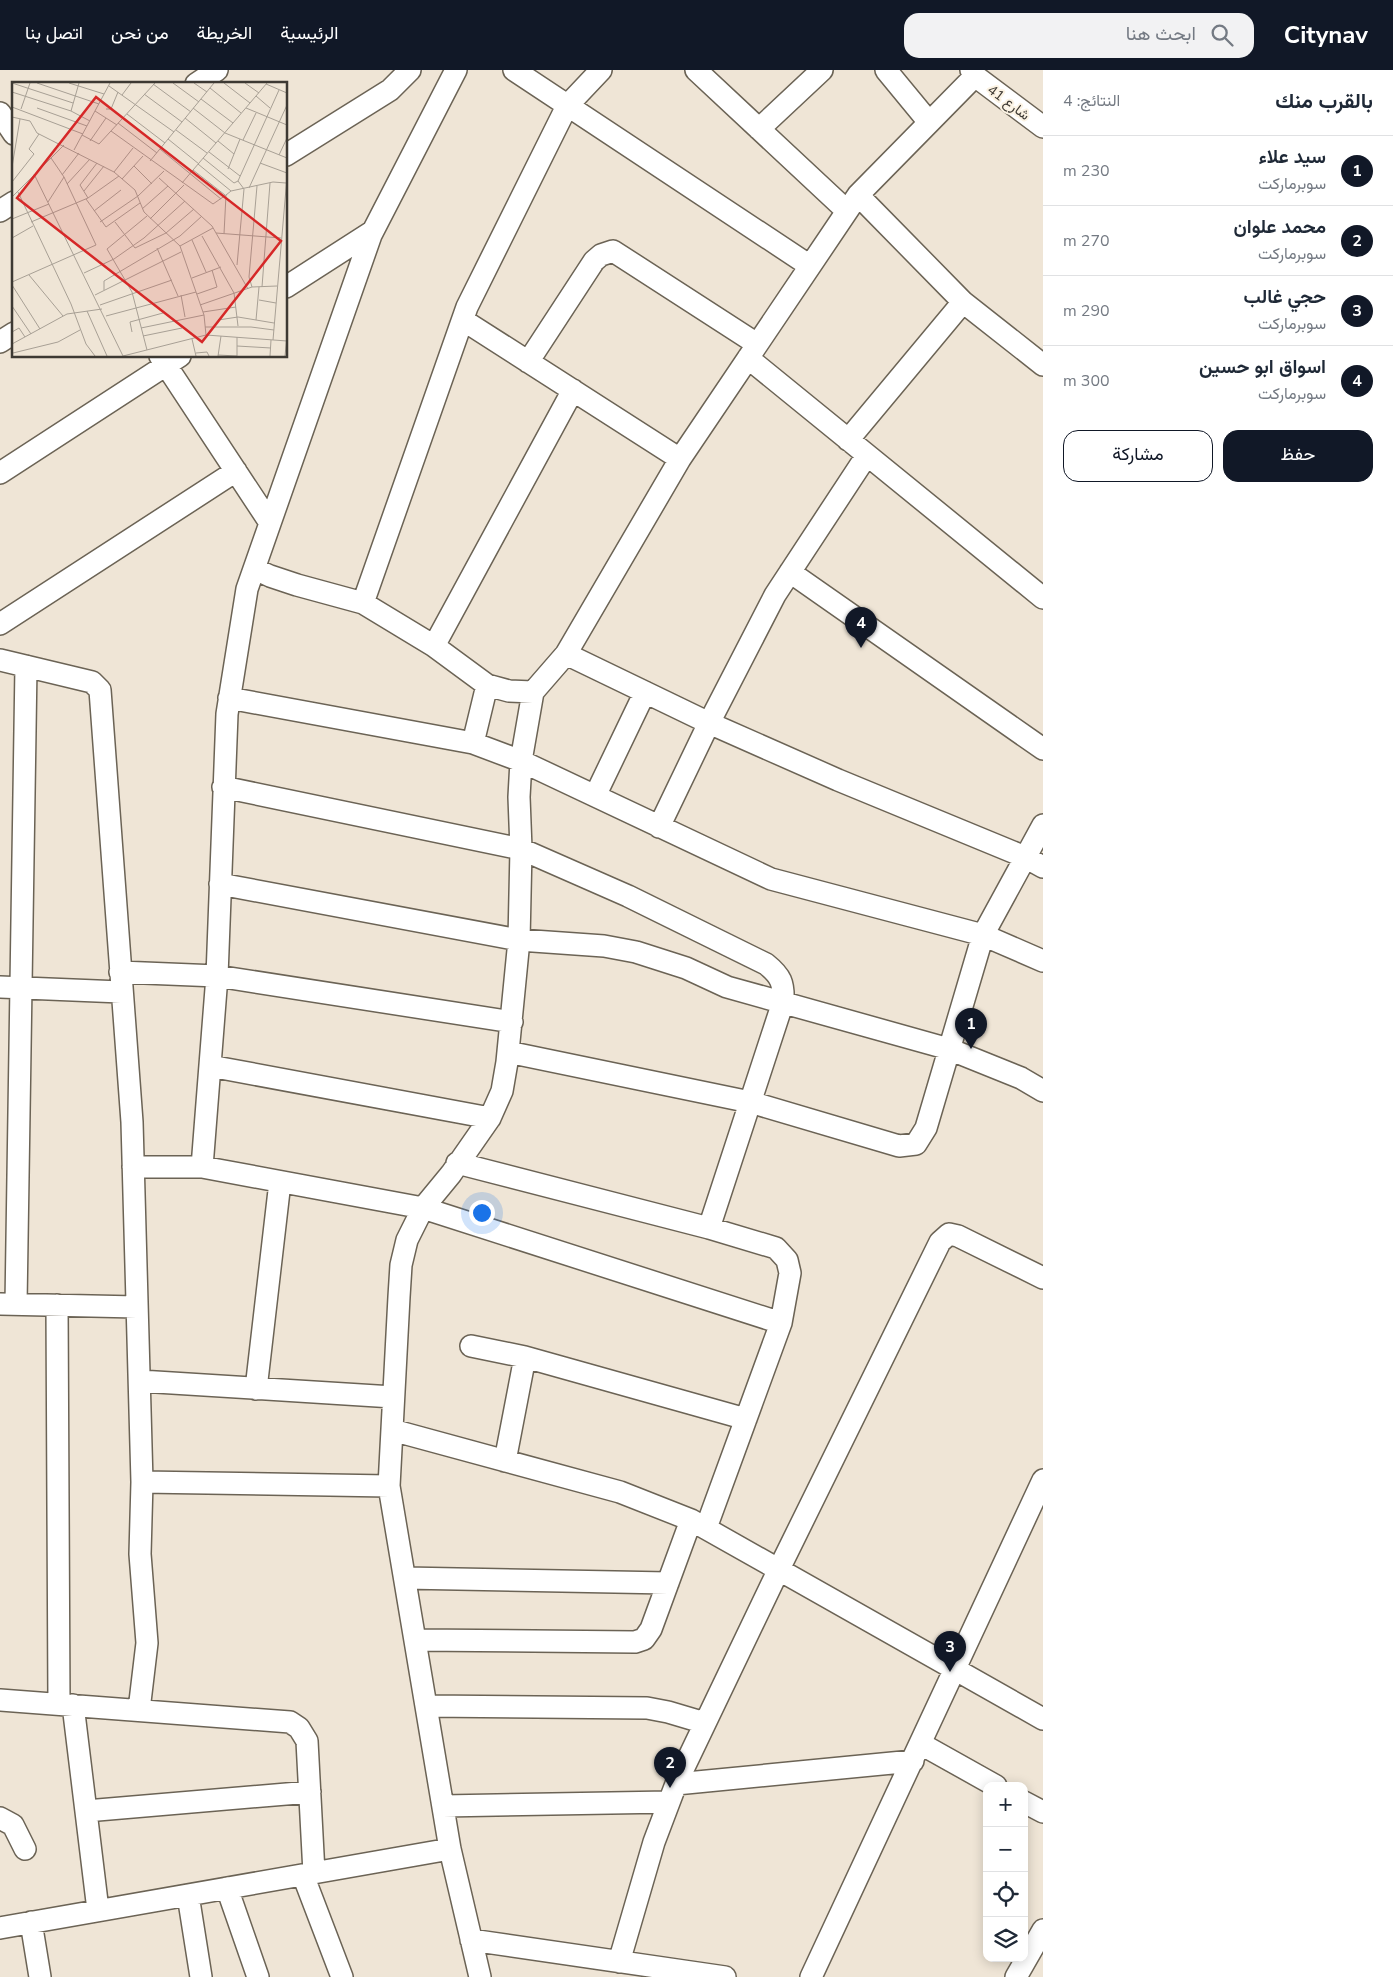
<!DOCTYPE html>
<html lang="ar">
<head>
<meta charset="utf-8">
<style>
	body { margin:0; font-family:"Nunito Sans",Vazirmatn,sans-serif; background:#f2f2f3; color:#1f2937; direction:rtl }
	.controls { position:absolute; right:15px; bottom:15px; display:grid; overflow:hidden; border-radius:10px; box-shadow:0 2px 12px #0003 }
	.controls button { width:45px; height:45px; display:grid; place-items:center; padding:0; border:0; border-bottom:1px solid #e0e1e3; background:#fff; color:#1f2937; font:25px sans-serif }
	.you { position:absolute; left:481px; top:1142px; width:18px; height:18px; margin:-12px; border:4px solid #fff; border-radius:50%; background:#1a73e8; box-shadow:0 0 0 8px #1a73e833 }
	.badge { display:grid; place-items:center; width:32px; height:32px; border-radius:50%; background:#111827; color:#fff; font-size:16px; font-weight:700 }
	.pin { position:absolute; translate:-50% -41px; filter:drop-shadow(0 1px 2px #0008) }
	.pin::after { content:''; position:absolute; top:26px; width:18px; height:15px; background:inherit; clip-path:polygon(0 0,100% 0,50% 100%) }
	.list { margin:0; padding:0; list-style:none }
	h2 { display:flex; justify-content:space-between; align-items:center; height:65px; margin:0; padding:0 20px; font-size:21px }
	h2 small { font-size:16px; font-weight:400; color:#747a83 }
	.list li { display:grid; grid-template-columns:32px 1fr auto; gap:15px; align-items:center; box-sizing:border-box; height:70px; padding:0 20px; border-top:1px solid #e0e1e3 }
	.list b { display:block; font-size:19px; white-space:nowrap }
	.list p { margin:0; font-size:16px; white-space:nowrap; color:#747a83 }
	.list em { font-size:16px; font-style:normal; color:#747a83 }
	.actions { display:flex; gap:10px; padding:15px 20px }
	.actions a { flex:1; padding:11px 0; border:1px solid #111827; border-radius:15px; text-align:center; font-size:18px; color:#111827 }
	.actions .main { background:#111827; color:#fff }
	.icon { flex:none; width:28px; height:28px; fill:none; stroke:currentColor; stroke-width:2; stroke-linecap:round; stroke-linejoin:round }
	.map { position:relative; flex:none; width:1043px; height:1907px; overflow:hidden; direction:ltr }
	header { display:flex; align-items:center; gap:30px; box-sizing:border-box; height:70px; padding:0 25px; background:#111827; color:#fff }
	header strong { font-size:24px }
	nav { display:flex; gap:28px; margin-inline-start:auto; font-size:18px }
	.search { width:350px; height:45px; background:#f2f2f3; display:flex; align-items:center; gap:12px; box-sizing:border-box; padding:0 18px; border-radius:15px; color:#747a83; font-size:19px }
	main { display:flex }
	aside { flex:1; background:#fff }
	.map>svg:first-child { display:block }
</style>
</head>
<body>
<header>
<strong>Citynav</strong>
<div class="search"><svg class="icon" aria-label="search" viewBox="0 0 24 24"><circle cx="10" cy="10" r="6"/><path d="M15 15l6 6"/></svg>ابحث هنا</div>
<nav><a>الرئيسية</a><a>الخريطة</a><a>من نحن</a><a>اتصل بنا</a></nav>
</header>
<main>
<aside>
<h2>بالقرب منك<small>النتائج: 4</small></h2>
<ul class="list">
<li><span class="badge">1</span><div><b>سيد علاء</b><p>سوبرماركت</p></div><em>230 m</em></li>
<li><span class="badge">2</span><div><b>محمد علوان</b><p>سوبرماركت</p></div><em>270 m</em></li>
<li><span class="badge">3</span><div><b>حجي غالب</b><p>سوبرماركت</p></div><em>290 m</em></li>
<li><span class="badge">4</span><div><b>اسواق ابو حسين</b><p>سوبرماركت</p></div><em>300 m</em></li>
</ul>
<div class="actions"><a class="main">حفظ</a><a>مشاركة</a></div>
</aside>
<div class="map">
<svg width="1043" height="1907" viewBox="0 0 1043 1907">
	<rect width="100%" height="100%" fill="#efe5d6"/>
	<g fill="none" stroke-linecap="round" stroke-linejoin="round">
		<g stroke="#6b6355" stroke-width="24">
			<path id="minor" d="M514 0 810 196
				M696 0 847 141
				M886 0 928 51
				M971 0 975 6 1043 57
				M196 14 217 0
				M0 43 14 64
				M759 59 822 0
				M286 85 390 20 410 0
				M858 125 963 232 1043 295
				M0 141 14 132
				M286 217 373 161
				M463 250 680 389
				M0 272 14 263
				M160 286 270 453
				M748 288 1043 528
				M528 292 594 191 601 185 613 181 757 274
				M848 370 963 232
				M0 403 180 286
				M255 499 270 506 297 515 363 533 434 576 487 615 509 621 533 622
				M790 502 1043 679
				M363 533 467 237 567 36 601 0
				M0 554 236 401
				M434 576 573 320
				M566 584 709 653 838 710 1025 787 1043 797
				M0 590 92 612 100 620 132 1052 142 1412 140 1484 147 1573 139 1640
				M229 628 473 673 521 691 771 809 983 865 1043 891
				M473 673 487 615
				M223 717 521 779 628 826 766 894C781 906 784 913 783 932L709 1158
				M595 726 645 622
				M659 757 709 653 775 525 867 385
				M220 814 519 870 604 876 636 882 686 898 727 917 949 979 1021 1008 1043 1021
				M120 902 217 906 512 952
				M0 917 121 922
				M508 982 750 1032 899 1076 916 1074 926 1058 983 865 1043 755
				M210 996 490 1048
				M457 1093 709 1158 776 1178 787 1190 790 1203 781 1253 706 1458
				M133 1097H202L423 1138 781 1253
				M202 1097 217 906 227 644 247 519 371 165 456 0
				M0 1234 137 1237
				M16 1234 26 596
				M57 1235 59 1634
				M471 1276 525 1287 746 1349
				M140 1311 393 1327
				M256 1319 280 1112
				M392 1360 620 1422 691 1450 1043 1649
				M505 1391 525 1287
				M142 1412 389 1416
				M405 1508 668 1513
				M415 1570 635 1572 644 1569 651 1559 691 1450
				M0 1630 290 1652 299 1658 307 1671 314 1803
				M73 1635 98 1840
				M426 1636 647 1638 668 1642 705 1653
				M921 1674 996 1716
				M676 1714 913 1691
				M1024 1732 1043 1742
				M443 1736 669 1732
				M86 1741 310 1722
				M0 1748 13 1755 25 1779
				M303 1805 342 1907
				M227 1818 258 1907
				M188 1825 201 1907
				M31 1852 40 1907
				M0 1858 450 1779
				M471 1870 725 1907
				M619 1892 654 1772 676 1714 779 1499 940 1172 949 1164 958 1166 1043 1208
				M480 1907 450 1779 389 1416 399 1227 401 1195 407 1170 423 1138 451 1104 490 1048 502 1021 507 992 519 870 521 779 519 727 521 691 533 622 566 584 680 389 858 125 975 6
				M811 1907 1043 1410
				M1016 1907 1043 1860"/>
		</g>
		<use href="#minor" stroke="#fff" stroke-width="21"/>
	</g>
	<g text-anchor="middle" stroke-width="4" stroke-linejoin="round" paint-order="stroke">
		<g font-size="14" fill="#3d3933" stroke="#fcf3e3">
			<text transform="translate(1009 32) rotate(37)" y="5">شارع 41</text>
		</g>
	</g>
	<g transform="translate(12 12)">
		<rect width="275" height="275" fill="#efe5d6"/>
		<path fill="none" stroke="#a8a095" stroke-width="1" d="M0 1 61 21M25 1 87 22M57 1 92 12M161 1 187 20M182 1 195 10M212 1 238 21M233 1 247 11M141 2 179 30M254 2 275 11M97 4 162 50M198 6 229 31M0 10 59 29 78 39M132 12 170 40M110 13 119 1M244 14 258 26M189 17 221 41M0 25 71 52M25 26 75 44M181 26 213 51 275 76M234 26 275 43M9 27 18 1M94 27H99L106 10M59 29 67 1M83 29 105 43M115 32 153 61M0 35 18 39 25 51 102 90 123 108 132 130 168 164 192 233 194 253M173 36 204 61M106 41 145 71M164 48 195 71M99 49 201 122 214 113M70 53 87 62 143 1M156 57 187 82M231 58 244 31M78 59 94 36M206 59 222 72M148 67 209 117M62 68 98 1M197 70 228 94M267 73 275 56M191 76 222 101 226 99 267 8M138 79 202 1M248 81 275 91M186 82 219 109 214 113 212 152M122 84 140 102M0 85 8 37M216 87 228 57M181 88 213 113M102 90 121 66M22 92 111 274M50 93 67 71M147 96 200 144 236 207M110 97 131 74M0 100 22 72 17 67 27 52M170 101 255 1M55 102 78 77M237 106 275 23M72 109 92 84M219 109 261 100 274 101M6 110 59 222 74 262 83 274M0 115 52 63M76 116 68 103 85 81M74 117 94 145 128 121M36 120 52 95M130 127 156 104M82 129 109 108M0 137 37 122M138 137 172 103M19 140 76 116 107 94M88 140 126 114 152 89M103 140 123 166 154 151 182 127M204 151 269 156M190 154 222 211 226 244M0 156 21 144M180 158 194 190M168 164 201 146M145 166 166 214M225 183 232 107 226 99M72 191 102 177 132 156 173 119M17 193 51 234M180 196 209 185M0 200 84 163 52 95 39 76M0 203 28 247M240 205 237 195 245 104M250 205 258 101M92 208V199L168 154 190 134M185 212 205 205 200 188M83 213 169 170M169 213 173 235M247 218 264 221M88 223 160 198M188 223 240 205 265 204M0 224 19 252M75 229 95 274M191 230 224 225M94 234 184 210M206 238 226 235 262 241M244 238 247 205M193 245H239L262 248M129 246 192 233M0 250 7 246 13 255M120 250 118 240 151 231M131 254 170 246M180 257 184 274M261 258 275 95M0 262 55 232 90 227M225 264 259 266M135 268 120 210 95 167 135 134M1 271 46 260 68 248M184 271 195 270 197 274M206 273 225 274M111 274 194 253 275 259M206 274 209 254M225 274V255M258 274 259 258M273 274 275 254"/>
		<path fill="#d62828" fill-opacity="0.15" stroke="#d62828" stroke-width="2.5" d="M84 15 269 159 190 260 5 116Z"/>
		<rect width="275" height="275" fill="none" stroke="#3d3933" stroke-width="2.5"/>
	</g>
</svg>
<div class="controls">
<button>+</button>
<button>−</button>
<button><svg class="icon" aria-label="locate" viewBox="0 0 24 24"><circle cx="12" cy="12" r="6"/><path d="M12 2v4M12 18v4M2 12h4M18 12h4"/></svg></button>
<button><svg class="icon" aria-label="layers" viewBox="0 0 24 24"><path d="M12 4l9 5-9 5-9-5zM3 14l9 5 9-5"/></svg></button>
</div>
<div class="you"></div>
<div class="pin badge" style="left:971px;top:979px">1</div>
<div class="pin badge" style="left:670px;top:1718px">2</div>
<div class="pin badge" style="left:950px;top:1602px">3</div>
<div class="pin badge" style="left:861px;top:578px">4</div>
</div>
</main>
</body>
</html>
